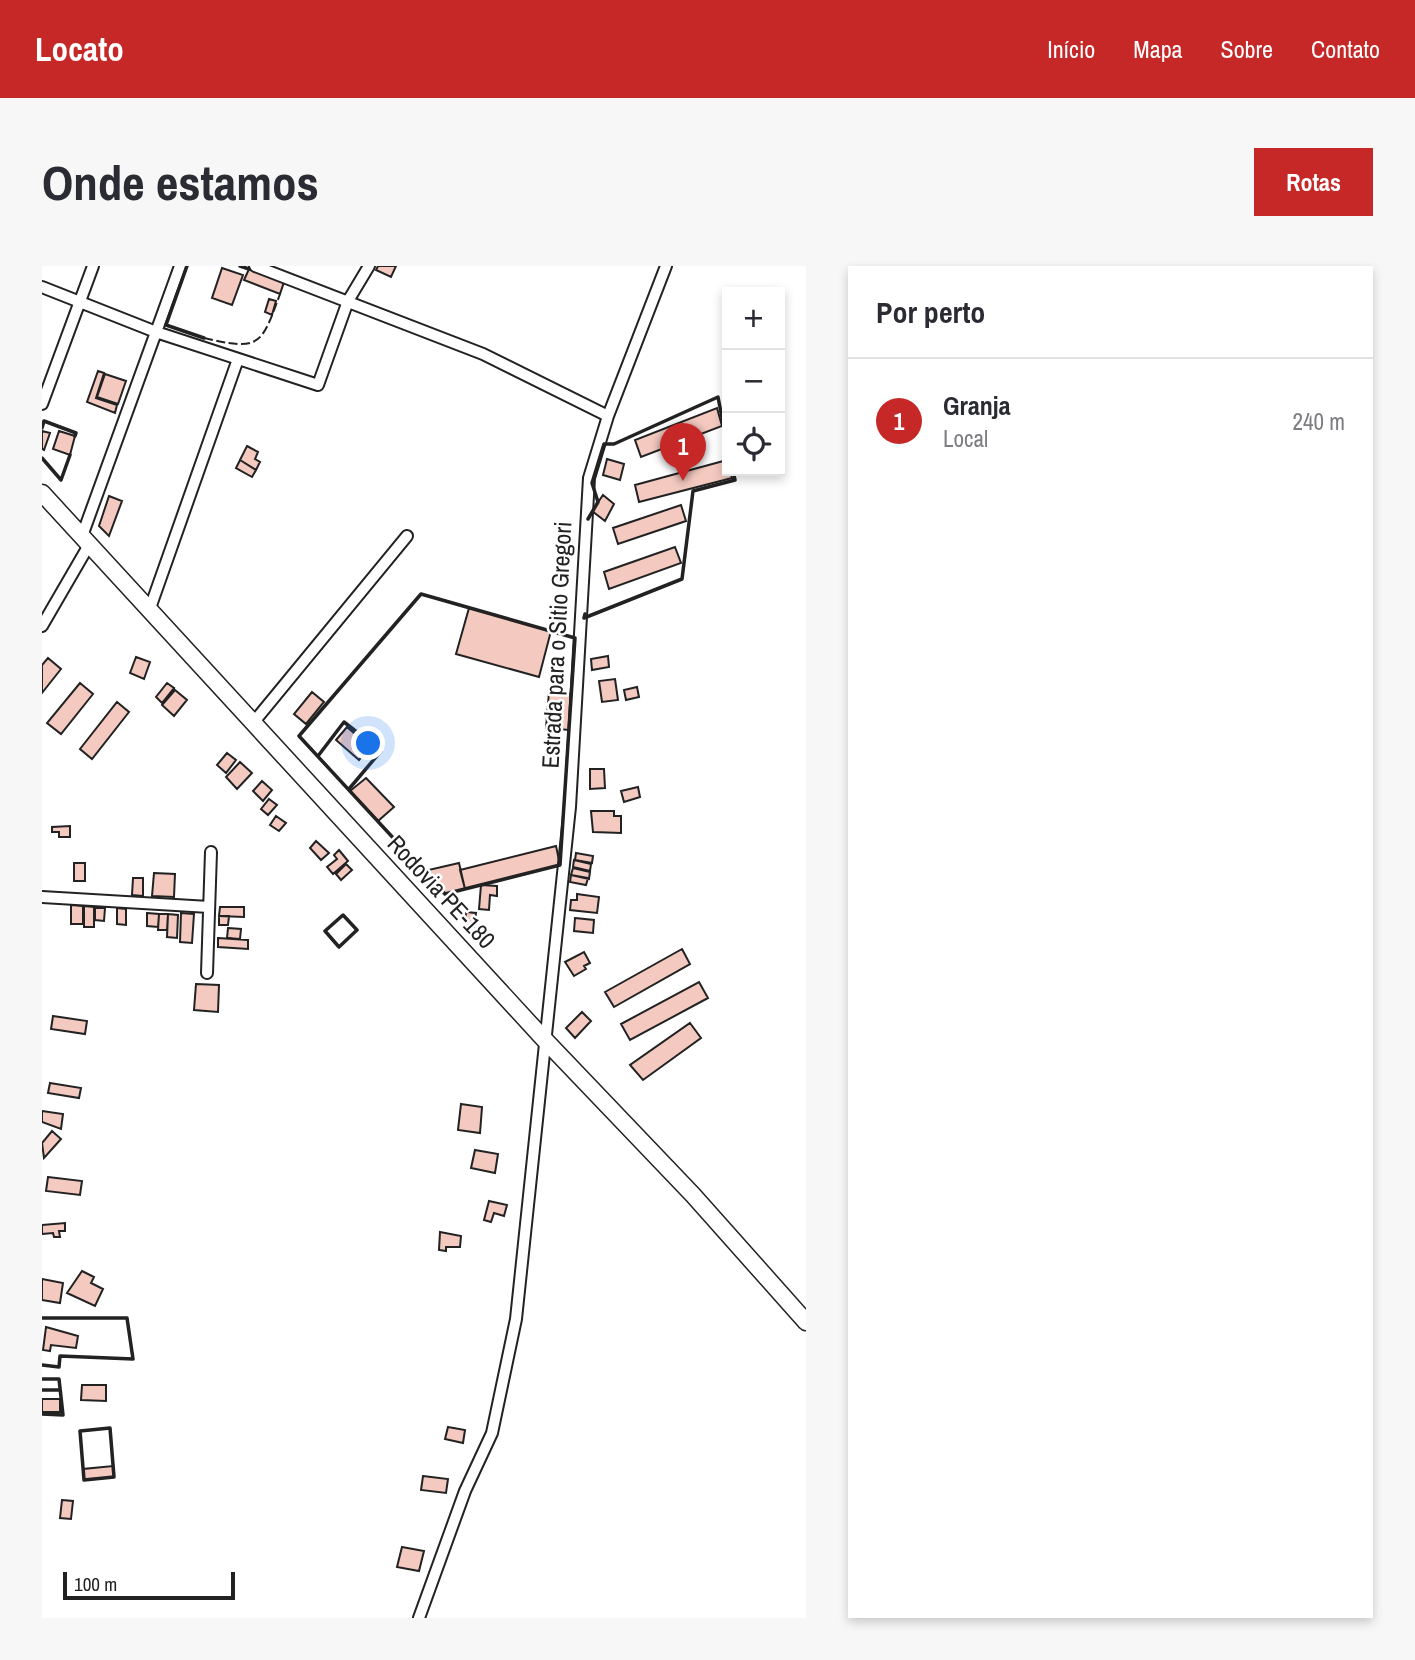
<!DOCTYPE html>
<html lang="pt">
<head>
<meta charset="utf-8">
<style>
	body { margin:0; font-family:"Archivo Narrow",sans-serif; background:#f7f7f7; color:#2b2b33 }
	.controls { position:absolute; right:21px; top:21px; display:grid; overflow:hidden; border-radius:0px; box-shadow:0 4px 10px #0003 }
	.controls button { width:63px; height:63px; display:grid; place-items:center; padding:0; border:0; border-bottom:2px solid #e1e1e2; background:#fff; color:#2b2b33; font:35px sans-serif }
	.scale { position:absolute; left:21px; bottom:18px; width:172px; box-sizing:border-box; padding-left:7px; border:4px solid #222; border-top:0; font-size:19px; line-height:24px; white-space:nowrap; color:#222; -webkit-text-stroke:5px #fff; paint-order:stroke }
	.you { position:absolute; left:327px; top:478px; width:24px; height:24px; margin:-18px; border:5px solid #fff; border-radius:50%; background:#1a73e8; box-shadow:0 0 0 10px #1a73e833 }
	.badge { display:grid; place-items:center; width:46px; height:46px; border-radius:50%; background:#c62828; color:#fff; font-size:23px; font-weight:700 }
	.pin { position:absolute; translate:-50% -58px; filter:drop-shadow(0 2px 4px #0008) }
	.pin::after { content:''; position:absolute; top:37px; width:24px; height:21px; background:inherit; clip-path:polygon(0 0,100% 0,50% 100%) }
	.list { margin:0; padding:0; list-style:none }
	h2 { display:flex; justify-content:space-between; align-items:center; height:91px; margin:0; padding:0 28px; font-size:30px }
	h2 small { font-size:23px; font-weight:400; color:#7c7c81 }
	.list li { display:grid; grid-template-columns:46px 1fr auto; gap:21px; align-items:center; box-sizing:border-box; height:126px; padding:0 28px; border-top:2px solid #e1e1e2 }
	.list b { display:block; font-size:26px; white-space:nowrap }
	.list p { margin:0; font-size:23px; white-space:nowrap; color:#7c7c81 }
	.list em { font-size:23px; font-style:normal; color:#7c7c81 }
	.icon { flex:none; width:38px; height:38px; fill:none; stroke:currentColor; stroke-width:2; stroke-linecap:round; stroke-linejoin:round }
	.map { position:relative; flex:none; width:764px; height:1352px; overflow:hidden; border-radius:0px }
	header { display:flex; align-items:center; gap:42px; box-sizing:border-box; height:98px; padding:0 35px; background:#c62828; color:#fff }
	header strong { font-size:33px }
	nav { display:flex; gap:38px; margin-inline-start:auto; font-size:24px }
	.intro { display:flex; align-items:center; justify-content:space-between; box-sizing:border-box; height:168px; padding:0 42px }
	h1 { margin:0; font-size:49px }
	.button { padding:18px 32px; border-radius:0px; background:#c62828; color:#fff; font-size:24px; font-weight:700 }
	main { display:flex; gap:42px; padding:0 42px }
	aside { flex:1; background:#fff; border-radius:0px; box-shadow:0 4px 10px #0003 }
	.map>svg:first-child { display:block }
</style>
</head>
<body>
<header>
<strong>Locato</strong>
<nav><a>Início</a><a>Mapa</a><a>Sobre</a><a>Contato</a></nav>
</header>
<div class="intro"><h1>Onde estamos</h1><a class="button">Rotas</a></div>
<main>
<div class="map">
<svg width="764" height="1352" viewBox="0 0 764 1352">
	<rect width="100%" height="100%" fill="#fff"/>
	<path fill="#f3c9c0" stroke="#222" stroke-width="2" d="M336 0H354L349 11 334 4Z
		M180 2 201 9 190 39 170 32Z
		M207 3 242 16 238 28 202 14Z
		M227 33 234 35 230 49 223 46Z
		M56 105 62 107 54 132 75 139 73 147 45 136Z
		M63 108 84 115 76 138 55 131Z
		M675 142 680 160 599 191 593 174Z
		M0 165 8 167 2 184 0 183Z
		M17 165 33 170 28 189 11 183Z
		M205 180 216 186 213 193 218 196 214 204 198 194Z
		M565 193 582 198 578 214 561 209Z
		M198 194 214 204 210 211 194 202Z
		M685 194 690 212 597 236 593 219Z
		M561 229 572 238 563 255 550 245Z
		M67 230 80 235 67 270 57 260Z
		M639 239 644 255 576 278 571 262Z
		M633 281 639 297 567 323 562 306Z
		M427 342 509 365 497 411 414 388Z
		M566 390 567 401 550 404 549 393Z
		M94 391 108 396 102 413 88 407Z
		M6 392 19 403 0 427V399Z
		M573 413 576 434 560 436 557 415Z
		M38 417 51 428 19 468 5 457Z
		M125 417 132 422 120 437 114 431Z
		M595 421 597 431 584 434 582 424Z
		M133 424 145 434 132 450 120 439Z
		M270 426 282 436 264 458 252 448Z
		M507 426 529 428 527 464 504 462Z
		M75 436 87 446 50 493 38 483Z
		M305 461 328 481 317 494 294 474Z
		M185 487 194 494 184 507 175 499Z
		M198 496 210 507 195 523 184 511Z
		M548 503H562L563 522 548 523Z
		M324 512 352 541 336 555 308 525Z
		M220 515 230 524 221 535 211 525Z
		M596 521 598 531 582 536 579 525Z
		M227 533 235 539 226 549 219 543Z
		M549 545H572V550H579V567L551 566Z
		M234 550 244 557 237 565 228 559Z
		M28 560V571H17V566H10V561Z
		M274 575 287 587 279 594 268 582Z
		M514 580 518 599 423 623 418 604Z
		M297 584 306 595 291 608 285 601 295 593 292 589Z
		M534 587 551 590 550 597 533 594Z
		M532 594 549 598 548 605 531 601Z
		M32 597H43V615H32Z
		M417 597 423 623 403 628 382 605Z
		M304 598 310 604 299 614 294 608Z
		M531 602 548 606 547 613 529 609Z
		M112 607 133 608 132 631 110 630Z
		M529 609 546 612 544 619 528 616Z
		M91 612H101V630L90 629Z
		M439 619 455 620V630L448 629 447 644 437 643Z
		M535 628 557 631 555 647 528 644 529 634H535Z
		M29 639 41 640V658H29Z
		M42 640 52 641V661H42Z
		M178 641H202V651L177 650Z
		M53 642H63L62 655 53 654Z
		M75 642 84 643V659L75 658Z
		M424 646 434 647 432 661 423 660Z
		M105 647 117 648 116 661 105 660Z
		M139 647 152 648 150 677 138 676Z
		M117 648H126L125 664H116Z
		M126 648 136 649 135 672 125 671Z
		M177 650H187L186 659H177Z
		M533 652 552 654 551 667 532 665Z
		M186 662 199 663 198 673 185 672Z
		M176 672 206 674V683L176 681Z
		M640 683 648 698 572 741 563 726Z
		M542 686 548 697 542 700 544 703 532 710 523 696Z
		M657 716 666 732 588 774 579 758Z
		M154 718 177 719 176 746 152 744Z
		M540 746 549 755 533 772 524 762Z
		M11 750 45 755 43 768 9 763Z
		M648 757 659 772 601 814 588 799Z
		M8 817 39 822 37 832 6 827Z
		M419 838 440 841 438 867 416 864Z
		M0 845 21 848 19 863 0 856Z
		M10 865 19 873 2 892 0 877Z
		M433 884 456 888 453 907 429 902Z
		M6 911 40 915 38 929 4 925Z
		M447 935 465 939 462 950 452 947 449 956 442 954Z
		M23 957V965H17L18 971H12L11 967 0 968V959Z
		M398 966 419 970 418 981H404V985L397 984Z
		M40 1005 52 1011 49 1017 61 1023 53 1040 25 1027Z
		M0 1013 21 1017 18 1037 0 1034Z
		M4 1061 36 1070 34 1082 9 1079 8 1085 1 1084Z
		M40 1119H64V1135L39 1134Z
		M0 1133H18V1146H0Z
		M406 1161 423 1164 421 1177 403 1173Z
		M71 1200 72 1211 42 1214 41 1203Z
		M381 1210 406 1213 404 1227 379 1224Z
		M20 1234 31 1235 29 1253 18 1252Z
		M360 1281 382 1285 377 1305 355 1301Z"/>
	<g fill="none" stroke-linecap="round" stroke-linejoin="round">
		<g stroke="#222" stroke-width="14">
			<path id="minor" d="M213 0 441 88 566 150
				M0 21 114 66 276 119 306 35 327 0
				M0 138 51 0
				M40 270 138 0
				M107 345 196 93
				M0 360 47 279
				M211 457 365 270
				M0 631 167 641
				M165 707 169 586
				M377 1352 423 1225 450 1167 474 1053 528 541 547 212 566 150 624 0"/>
		</g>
		<g stroke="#222" stroke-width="19">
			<path id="primary" d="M0 227 501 772 651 929 764 1056"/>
		</g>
		<use href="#minor" stroke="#fff" stroke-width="10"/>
		<use href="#primary" stroke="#fff" stroke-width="16"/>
		<path stroke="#222" stroke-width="2" stroke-dasharray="9 3.5" stroke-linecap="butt" d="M162 72C218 85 219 80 238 28"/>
		<path stroke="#222" stroke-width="3.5" d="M145 0 124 59 162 72
			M198 0 207 3
			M0 162 2 155 34 167 33 170
			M0 192 19 214 28 189
			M546 253 556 236 550 217 562 178H572L676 131 685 177
			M379 328 533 372 518 599 403 628 257 470Z
			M543 348 542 352 640 313 651 225 693 214 691 205
			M276 490 302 456 339 485 307 523
			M301 649 315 664 297 681 283 665Z
			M0 1052H85L91 1093 18 1090 17 1101 0 1099
			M0 1113H17L21 1149 0 1148
			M0 1124H18
			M68 1162 72 1211 42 1214 38 1165Z"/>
	</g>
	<g text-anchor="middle" stroke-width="5" stroke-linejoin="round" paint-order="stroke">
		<g font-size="24" fill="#222" stroke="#fff">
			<text transform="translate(515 379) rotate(-87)" y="8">Estrada para o Sitio Gregori</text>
			<text transform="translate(399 626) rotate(47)" y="8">Rodovia PE-180</text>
		</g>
	</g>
</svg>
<div class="controls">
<button>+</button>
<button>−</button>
<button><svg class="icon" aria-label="locate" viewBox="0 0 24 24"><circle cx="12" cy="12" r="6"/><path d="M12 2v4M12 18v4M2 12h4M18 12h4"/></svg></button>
</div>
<div class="scale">100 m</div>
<div class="you"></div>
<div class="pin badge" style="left:641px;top:215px">1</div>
</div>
<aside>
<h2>Por perto<small></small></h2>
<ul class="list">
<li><span class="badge">1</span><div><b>Granja</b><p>Local</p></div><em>240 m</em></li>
</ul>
</aside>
</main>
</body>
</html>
